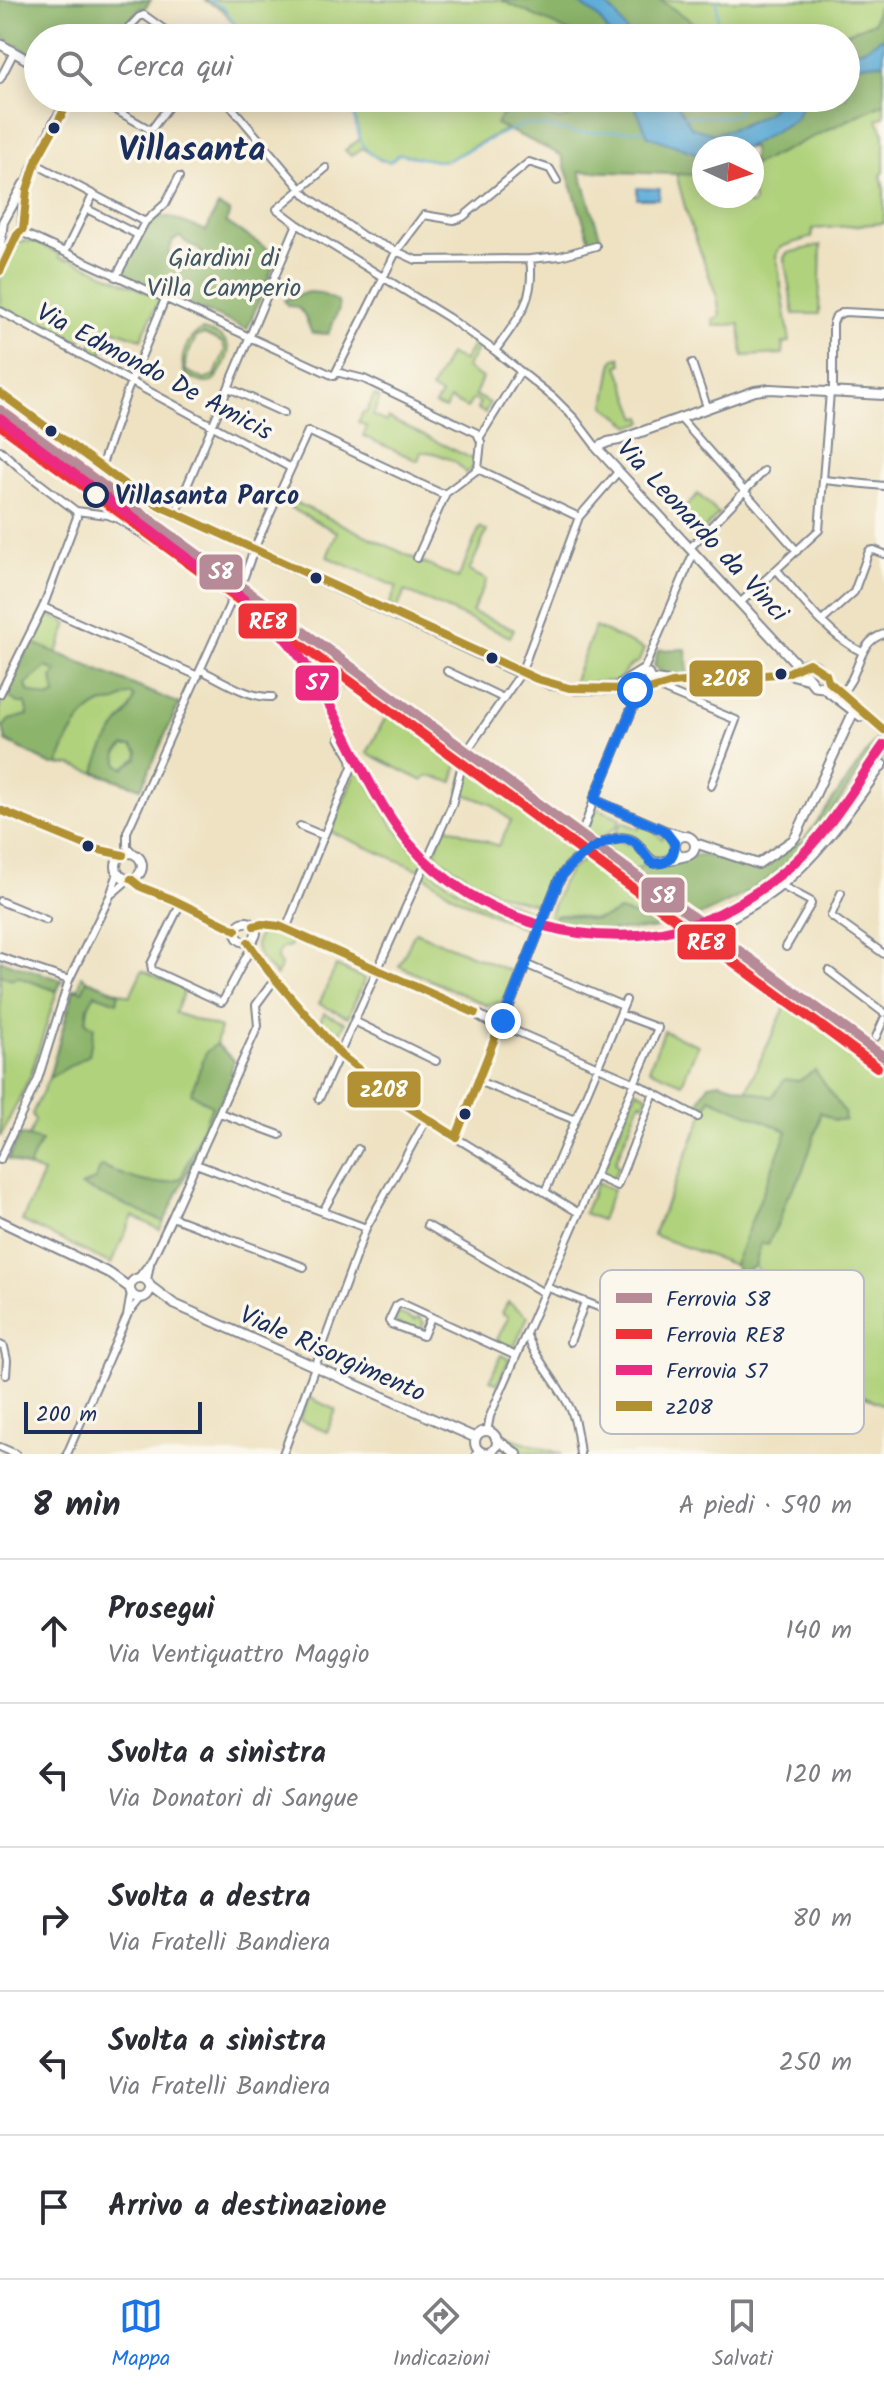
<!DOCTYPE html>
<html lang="it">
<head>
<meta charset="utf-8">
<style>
	body { margin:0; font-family:Kalam,sans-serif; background:#f7f7f7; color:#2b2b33 }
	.compass { position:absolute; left:692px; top:136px; width:72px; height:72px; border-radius:50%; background:#fff; box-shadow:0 4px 20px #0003; rotate:94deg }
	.scale { position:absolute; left:24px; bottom:20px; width:178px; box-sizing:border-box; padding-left:8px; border:4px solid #1b2f5e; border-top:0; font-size:22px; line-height:28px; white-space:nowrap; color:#1b2f5e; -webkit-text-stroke:6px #fbf7ec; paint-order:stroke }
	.stop { position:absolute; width:24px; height:24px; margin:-18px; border:6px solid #1a73e8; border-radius:50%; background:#fff }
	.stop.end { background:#1a73e8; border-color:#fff; box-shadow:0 2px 8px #0008 }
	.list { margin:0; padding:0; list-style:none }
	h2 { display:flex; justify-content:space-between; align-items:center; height:104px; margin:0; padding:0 32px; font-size:34px }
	h2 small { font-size:26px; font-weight:400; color:#7c7c81 }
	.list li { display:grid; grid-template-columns:52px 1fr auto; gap:24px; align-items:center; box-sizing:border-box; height:144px; padding:0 32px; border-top:2px solid #e1e1e2 }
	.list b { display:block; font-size:30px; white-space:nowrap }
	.list p { margin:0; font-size:26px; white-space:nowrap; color:#7c7c81 }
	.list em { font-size:26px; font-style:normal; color:#7c7c81 }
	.icon { flex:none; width:44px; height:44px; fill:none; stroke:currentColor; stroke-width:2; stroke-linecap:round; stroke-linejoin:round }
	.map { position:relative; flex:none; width:884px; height:1454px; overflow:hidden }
	.search { position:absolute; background:#fff; box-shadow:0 4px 20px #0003; left:24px; right:24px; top:24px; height:88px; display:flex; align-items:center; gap:20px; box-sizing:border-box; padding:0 28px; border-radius:44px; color:#7c7c81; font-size:30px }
	.sheet { height:824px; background:#fff }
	nav { display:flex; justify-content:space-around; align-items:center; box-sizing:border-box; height:112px; border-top:2px solid #e1e1e2; background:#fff; font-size:22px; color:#7c7c81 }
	nav a { display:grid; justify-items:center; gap:4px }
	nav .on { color:#1a73e8 }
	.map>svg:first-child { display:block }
</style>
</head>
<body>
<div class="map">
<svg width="884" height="1454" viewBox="0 0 884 1454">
	<rect width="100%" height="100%" fill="#fbf7ec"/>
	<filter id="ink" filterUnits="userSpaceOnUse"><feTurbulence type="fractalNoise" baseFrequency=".0125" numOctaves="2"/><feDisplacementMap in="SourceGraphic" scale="16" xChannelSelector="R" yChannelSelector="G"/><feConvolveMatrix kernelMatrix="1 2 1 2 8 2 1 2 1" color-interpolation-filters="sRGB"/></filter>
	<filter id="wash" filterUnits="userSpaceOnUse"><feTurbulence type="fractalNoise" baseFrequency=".006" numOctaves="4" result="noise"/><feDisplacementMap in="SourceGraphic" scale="32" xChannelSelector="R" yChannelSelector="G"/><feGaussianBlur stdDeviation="1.8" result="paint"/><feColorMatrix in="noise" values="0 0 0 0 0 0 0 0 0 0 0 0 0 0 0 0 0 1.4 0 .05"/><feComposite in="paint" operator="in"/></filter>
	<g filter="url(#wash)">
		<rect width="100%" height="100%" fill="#eee2c2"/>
		<path fill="#b0d27b" stroke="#66806c" stroke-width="2" fill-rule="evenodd" d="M204 0H884V116L877 120 884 133V172L881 175 884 189V223L813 229 812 237 780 247 776 255 790 342 783 343V354L743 356 740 324 714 326 713 320 720 316 717 297 688 218 676 173 704 175V196H736L744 203 751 205 754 202 752 190V148H704L588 167 506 129 448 160 437 161 399 154 390 162 380 160 362 148 351 156 345 150 360 139 349 98H846V38H245L223 10Z
			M21 241 35 242 60 254 59 257 67 260 69 258 160 298 141 339 112 329 101 356 89 351 100 325 90 321 80 343 75 341 73 345 0 306V278L16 243Z
			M821 245 819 314H794L784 257 788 253Z
			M202 330C210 332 226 337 228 346 231 355 217 382 208 383 200 384 191 377 185 374 178 359 187 337 202 330ZM204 334 223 343 225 350 215 375 205 380 186 371 185 361 196 337Z
			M476 341 481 343 466 368 482 378 475 395 490 403 485 413 477 409 480 403 473 399 467 408 450 399 445 409 435 405 441 395 431 389 449 354 463 361Z
			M620 357 622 364 618 366 638 418 642 417 644 422 631 426 605 406 613 360Z
			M374 395 380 398 373 416 386 422 388 418 475 460 474 467 466 473C457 461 437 451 421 452L418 461 363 436 367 427 358 422 363 412 366 413Z
			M698 494 719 514 700 534 679 514Z
			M284 497 458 579 480 527 487 531 469 571 487 580 472 612 514 629 510 637 405 591 397 609 389 605 397 587 327 557 337 532 281 503Z
			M45 613 68 624 57 653 179 704 141 788 71 765H52L6 741 3 727 0 726V706Z
			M276 619 353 677 344 690 334 676 322 682 303 654 275 622Z
			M595 627 644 649 639 661 630 666 617 681 573 683Z
			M392 705 462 757 458 761 453 782 428 776 423 781 367 753Z
			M884 749V757L810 856 774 888 714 927 708 926 774 881 805 853Z
			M467 760 587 848 559 865 541 905C496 897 476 883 439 858L435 851 445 826 498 846 511 821 491 804 459 792Z
			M357 768H360L392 824 424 862 420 870 331 832Z
			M597 808 620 818 617 826 596 842 582 833 585 827 588 828Z
			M622 822 639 829 641 825 653 830 662 839 664 835 669 840 670 851 661 858 650 856C638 840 637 832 615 833Z
			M617 841 631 845 645 864 634 871 603 848Z
			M594 853 654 897 650 913 640 917 619 911C587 929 582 910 555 916L550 925H546L562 883 571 869Z
			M433 859 473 888 538 914 535 920C496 908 460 889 430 861Z
			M427 867C459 894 494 911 532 928L530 931 457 898 424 875Z
			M273 931 292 938 290 947C282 946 277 951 277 959L281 966 276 976C266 963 248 951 260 934Z
			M415 932 515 973 502 1002 486 1005 399 966Z
			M336 966 365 979 348 1017 319 1004Z
			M142 970 185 990 175 1013 220 1028 216 1044 234 1060 230 1072 233 1075 160 1230 133 1216 111 1264 22 1221 43 1173 8 1159 20 1135 29 1136 35 1121 32 1114 49 1078 74 989 79 988 82 976 87 980 130 996Z
			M0 975 14 979 16 976 57 991 30 1077 0 1137Z
			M788 1001 884 1069V1405L742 1344 762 1276 755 1266 761 1243 779 1221 787 1197 801 1176 818 1125 820 1112H844L815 1071 772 1097 746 1091Z
			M324 1013 345 1022 340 1033 319 1023Z
			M664 1031 698 1045 682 1083 649 1069Z
			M637 1090 647 1095 644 1104 640 1102 615 1163 619 1166 613 1179 601 1174Z
			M710 1098 788 1131 734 1265 653 1235Z
			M597 1183 613 1190 601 1220 584 1213Z
			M508 1302 528 1316 513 1350 496 1342 508 1317 502 1313Z
			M398 1313 415 1320 419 1317 424 1323 421 1330 416 1332 394 1322Z
			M501 1355 509 1359 498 1384 490 1380Z
			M310 1398 336 1410 327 1432 299 1420Z
			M498 1434 562 1454C538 1454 514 1454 498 1434Z"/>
		<path fill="#8cb46b" stroke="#547264" stroke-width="2" fill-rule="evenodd" d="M0 0H151L144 9 140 8 114 38H38V58L0 35Z
			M501 0H660L717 38H578L574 34Z
			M884 6V103L752 166V148H704V175L580 171 601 239 590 240 561 155 496 124 502 115 522 107 559 120 570 117 580 98H846V38H835L874 22 877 8Z
			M218 206 230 212 226 222 278 256 247 329 121 275 151 217H170L206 231ZM180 237 187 243 200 250 203 261C194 269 183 267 171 265L169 252 173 240Z
			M308 292 320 293 338 302 339 309 328 334 312 333C305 320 306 306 288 306L284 300Z
			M31 642 179 704 141 788 95 772C99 755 110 734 122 720 128 712 133 707 134 697L131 694C124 696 120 700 114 702 109 704 106 702 101 704 78 715 66 741 58 765H52L6 741 3 727 9 720 28 715 25 703H19L5 695ZM46 667 56 671 52 678 55 695 48 698 28 691 26 684ZM124 746H132L138 752 137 758 124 768 118 764 117 753Z
			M686 649 688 674 666 676 654 666 658 650Z
			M878 737 880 742C847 788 817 841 772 876 750 893 723 905 697 917L634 871 645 864C674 874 675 858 699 855 706 854 716 858 724 860 761 872 768 868 795 841L801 844Z
			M654 897 687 920 652 929 597 931 550 925 555 916C582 911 587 930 619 911L640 917 650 913Z
			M0 960 62 980 57 991 16 976 14 979 0 975Z
			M87 980 119 993 117 1002 95 994 88 1007 86 1022 94 1027 89 1055 49 1078 74 989 82 991Z
			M216 1044 234 1060 230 1072 233 1075 164 1222 81 1186 95 1180 101 1166C127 1176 154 1191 181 1178L212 1106 191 1093 206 1052Z
			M815 1070 844 1112 845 1120H834L820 1112 818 1125 801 1176 787 1197 779 1221 768 1244 761 1243 755 1266 746 1271 739 1272 734 1265 787 1131 710 1098 704 1112 698 1109 701 1097 709 1084 720 1082 772 1097 785 1079 799 1081Z
			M20 1135 41 1141 28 1168 8 1159Z"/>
		<path fill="#5eadd8" stroke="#3c6e9b" stroke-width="2" d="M575 0H601L616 15 631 38H612L598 17Z
			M881 38 884 39V63L862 64 846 71V53L866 48Z
			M636 98H673L692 128 714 134 740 126 767 113 780 98H809L800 109 796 119 745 148H704V156L648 136 636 109Z
			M637 188 660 189 659 199H637Z"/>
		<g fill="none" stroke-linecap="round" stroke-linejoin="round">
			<path stroke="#5eadd8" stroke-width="2" d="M209 0 224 8 245 38
				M717 0 718 38
				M349 98C359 127 354 154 390 162L398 154 437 161 448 160 498 135 526 124 579 133 644 130
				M683 116 727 117 737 114 741 98"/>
		</g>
	</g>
	<g filter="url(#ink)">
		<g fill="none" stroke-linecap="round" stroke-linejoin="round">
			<g stroke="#848890" stroke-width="10">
				<path id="minor" d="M119 38 139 17 144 15 176 38
					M0 79 14 52
					M94 98 151 130 175 98
					M224 98 307 196 363 236 416 260 530 259 560 256 596 246
					M34 163 145 222 116 277
					M326 168 277 209 297 224 449 318 495 351 554 398 575 419 597 448
					M87 209 138 235
					M145 222 165 204 179 177
					M21 232 334 376 396 252 424 215 454 220 463 217 529 162 550 169 557 181
					M65 252 93 195
					M0 311 291 468
					M495 351C517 320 536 300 530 259
					M692 363 707 407
					M336 372 364 379 477 433 481 442 478 469
					M229 388 284 413
					M833 392V323L836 316 844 312 884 314
					M680 418 797 551
					M480 437 520 372
					M0 450 21 469 76 511 108 515 120 520 170 552 225 593 230 600 229 606 127 832V846L133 854
					M101 467 128 389 165 299
					M478 469 579 517
					M824 480 884 486
					M178 515 179 505 297 224
					M690 548 764 471
					M417 558 446 493
					M777 570C802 599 827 635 862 652
					M244 577 254 549 308 431 440 493H446L478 469
					M740 603 819 530 830 392
					M43 607 198 676
					M822 621 854 592 869 551 874 550 884 554
					M201 670C222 680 248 698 272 697
					M447 671 503 698
					M640 672 645 667 694 552
					M659 688 736 720 711 786
					M842 692C861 675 856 642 884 634
					M0 694 43 607 77 517 76 511
					M471 745 521 673 579 517 618 472
					M300 826 324 836
					M583 830 594 800
					M782 886 810 901 811 904 786 947
					M113 893 129 879
					M841 893 831 916 884 954
					M0 901 46 920
					M181 903 151 964 152 970 221 1002 223 1001 248 953 252 949
					M730 919C748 909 767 899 783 885 824 851 853 806 884 764
					M286 929 352 767 351 759 339 738
					M248 942 254 954 280 986 339 1053 363 1075 404 1106 579 1213 490 1416 487 1432
					M0 957 69 980
					M525 964 623 1006
					M829 971 884 1013
					M354 1021 436 1061
					M505 1024 513 1030 635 1083 698 1117
					M876 1037 884 1019
					M478 1081 575 1120
					M319 1099 452 805 463 761
					M220 1113 280 1135
					M456 1137 498 1030
					M0 1160 38 1079 69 980 110 896 118 873
					M196 1164 366 1228
					M595 1176 617 1186 654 1093
					M545 1192 626 1000
					M323 1211 358 1149
					M579 1213 658 1028 620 1014
					M172 1217 304 1267
					M427 1225 544 1293
					M139 1277 151 1261 172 1217 258 1026 256 1005 275 979
					M147 1280 150 1264
					M546 1287 722 1354
					M129 1313 141 1298
					M431 1317 423 1336 391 1324 389 1321 396 1306 401 1303 516 1356
					M526 1333C536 1361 559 1383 571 1410 577 1424 578 1439 580 1454
					M570 1342 585 1302
					M0 1345 4 1347 7 1360 6 1375
					M635 1379 655 1328
					M687 1391 706 1347
					M0 1447 16 1454
					M67 1454 127 1316 131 1293
					M283 1454 366 1228 426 1120
					M476 1454 479 1450"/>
			</g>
			<g stroke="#848890" stroke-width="12">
				<path id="tertiary" d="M0 44 38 66
					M0 244 3 222 24 184
					M0 254 22 230 24 197 32 169 55 121 71 98
					M802 670 597 448 608 442 619 440 755 391 770 389 884 395
					M639 692 594 800 665 831 683 836
					M0 810 95 849 123 855
					M675 846a10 10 0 1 1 20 0a10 10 0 1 1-20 0Z
					M695 843 758 864 793 840 796 836 854 711
					M116 866a13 13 0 1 1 26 0a13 13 0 1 1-26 0Z
					M131 879 141 887 172 899 236 930
					M236 932a10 10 0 1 1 20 0a10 10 0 1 1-20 0Z
					M254 926 262 924 279 926 475 1013 494 1024
					M493.5 1025a5.5 5.5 0 1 1 11 0a5.5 5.5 0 1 1-11 0Z
					M503 1021 559 880C569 861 612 829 633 841 643 847 645 858 656 863L686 856
					M0 1221 109 1273 130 1288
					M130 1288a10 10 0 1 1 20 0a10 10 0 1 1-20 0Z
					M150 1286 174 1304 476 1438
					M475 1442a11 11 0 1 1 22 0a11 11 0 1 1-22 0Z
					M496 1439 517 1454"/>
			</g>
			<g stroke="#848890" stroke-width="13">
				<path id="secondary" d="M0 393 131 489 160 506 514 670 550 684 576 689H632L642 692 672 683
					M787 673C792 671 802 664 807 663 816 663 825 674 828 681L884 730
					M806 675 815 686 823 687 861 716
					M651 680 672 683 787 673 809 679
					M618 686 641 672 648 675 651 684"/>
			</g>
			<use href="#minor" stroke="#fff" stroke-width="6"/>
			<use href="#tertiary" stroke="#fff" stroke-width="8"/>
			<use href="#secondary" stroke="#fff" stroke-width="9"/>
			<g stroke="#fbf7ec" stroke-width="14">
				<path id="bus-1" d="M0 271 17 235 23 229 27 190 37 159 71 98
					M0 393 131 489 160 506 537 679 569 688 632 689 642 692 672 683 787 673 809 663 826 674 828 681 884 730
					M0 810 95 849 123 855
					M131 879 141 887 172 899 236 930
					M254 926 262 924 279 926 475 1013
					M248 942 269 972 341 1055 396 1099 456 1137 498 1030"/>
			</g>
			<use href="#bus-1" stroke="#b19133" stroke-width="8"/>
			<g stroke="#fbf7ec" stroke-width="16">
				<path id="rail-1" d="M0 410 884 1057"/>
			</g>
			<g stroke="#fbf7ec" stroke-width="16">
				<path id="rail-2" d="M0 425 877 1067"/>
			</g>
			<g stroke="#fbf7ec" stroke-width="16">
				<path id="rail-3" d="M0 419C61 465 123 510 184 556 216 580 252 602 279 631 336 693 356 777 408 842 475 923 601 957 700 922 731 910 762 890 787 869 827 835 854 787 884 745"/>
			</g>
			<use href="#rail-1" stroke="#b68a97" stroke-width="10"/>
			<use href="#rail-2" stroke="#ee3338" stroke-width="10"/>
			<use href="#rail-3" stroke="#ed2a81" stroke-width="10"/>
		</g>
	</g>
	<g fill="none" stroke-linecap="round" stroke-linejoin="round" filter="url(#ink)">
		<path stroke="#1a73e8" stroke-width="10" d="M503 1021 559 880C568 862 610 832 630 840 641 844 644 856 653 863 668 865 674 857 675 844L665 831 594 800 639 692 635 690"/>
	</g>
	<g fill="#1b2f5e" stroke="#fbf7ec" stroke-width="3">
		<circle cx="54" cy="128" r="7"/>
		<circle cx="51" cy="431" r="7"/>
		<circle cx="316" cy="578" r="7"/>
		<circle cx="492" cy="658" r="7"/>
		<circle cx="781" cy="674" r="7"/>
		<circle cx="88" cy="846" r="7"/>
		<circle cx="465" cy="1114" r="7"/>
	</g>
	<circle fill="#fbf7ec" stroke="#1b2f5e" stroke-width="4" cx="96" cy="495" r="11"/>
	<g text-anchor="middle" stroke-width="7" stroke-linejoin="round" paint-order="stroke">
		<g font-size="26" fill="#405865" stroke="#fbf7ec">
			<text x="224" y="266">Giardini di<tspan x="224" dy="30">Villa Camperio</tspan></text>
		</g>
		<g font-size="26" fill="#1b2f5e" stroke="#fbf7ec">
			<text transform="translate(155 371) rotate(28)" y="9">Via Edmondo De Amicis</text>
			<text transform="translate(703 530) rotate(47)" y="9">Via Leonardo da Vinci</text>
			<text transform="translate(333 1353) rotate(24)" y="9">Viale Risorgimento</text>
		</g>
		<g font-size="26" font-weight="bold" fill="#1b2f5e" stroke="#fbf7ec" text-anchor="start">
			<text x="115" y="504">Villasanta Parco</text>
		</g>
		<g font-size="34" font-weight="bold" fill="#1b2f5e" stroke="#fbf7ec">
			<text x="192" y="160">Villasanta</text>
		</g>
	</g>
	<rect x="600" y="1270" width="264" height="164" rx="12" fill="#fbf7ec" stroke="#b8bbc1" stroke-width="2"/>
	<rect x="616" y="1293" width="36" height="10" fill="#b68a97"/>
	<rect x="616" y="1329" width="36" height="10" fill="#ee3338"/>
	<rect x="616" y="1365" width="36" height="10" fill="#ed2a81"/>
	<rect x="616" y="1401" width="36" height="10" fill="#b19133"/>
	<g font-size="22" fill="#1b2f5e">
		<text x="666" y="1306">Ferrovia S8</text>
		<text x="666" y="1342">Ferrovia RE8</text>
		<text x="666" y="1378">Ferrovia S7</text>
		<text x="666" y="1414">z208</text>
	</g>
	<g stroke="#fbf7ec" stroke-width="3">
		<rect x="198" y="553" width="46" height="38" rx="8" fill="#b68a97"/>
		<rect x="237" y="602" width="61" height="38" rx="8" fill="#ee3338"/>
		<rect x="688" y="659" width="76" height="39" rx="8" fill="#b19133"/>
		<rect x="294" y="664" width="46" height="38" rx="8" fill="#ed2a81"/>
		<rect x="640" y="876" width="46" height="38" rx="8" fill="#b68a97"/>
		<rect x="676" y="923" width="61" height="38" rx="8" fill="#ee3338"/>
		<rect x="346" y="1070" width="76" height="39" rx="8" fill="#b19133"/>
	</g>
	<g font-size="22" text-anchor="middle" font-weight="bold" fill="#fff">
		<text x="221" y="579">S8</text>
		<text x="268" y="629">RE8</text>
		<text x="726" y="686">z208</text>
		<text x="317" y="690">S7</text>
		<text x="663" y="903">S8</text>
		<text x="706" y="950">RE8</text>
		<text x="384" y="1097">z208</text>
	</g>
</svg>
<svg class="compass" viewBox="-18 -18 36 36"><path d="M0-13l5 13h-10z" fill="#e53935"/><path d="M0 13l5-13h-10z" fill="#7c7c81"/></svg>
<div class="scale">200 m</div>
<div class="stop" style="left:635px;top:690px"></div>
<div class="stop end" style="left:503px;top:1021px"></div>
<div class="search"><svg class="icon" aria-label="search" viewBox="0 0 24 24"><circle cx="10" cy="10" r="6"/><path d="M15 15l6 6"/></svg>Cerca qui</div>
</div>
<section class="sheet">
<h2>8 min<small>A piedi · 590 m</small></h2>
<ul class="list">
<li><svg class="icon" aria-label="ahead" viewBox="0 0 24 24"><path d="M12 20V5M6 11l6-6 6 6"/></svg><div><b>Prosegui</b><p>Via Ventiquattro Maggio</p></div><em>140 m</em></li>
<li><svg class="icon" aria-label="left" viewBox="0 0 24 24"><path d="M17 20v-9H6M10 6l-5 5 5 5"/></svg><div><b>Svolta a sinistra</b><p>Via Donatori di Sangue</p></div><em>120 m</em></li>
<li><svg class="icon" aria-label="right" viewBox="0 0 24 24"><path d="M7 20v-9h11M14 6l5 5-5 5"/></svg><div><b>Svolta a destra</b><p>Via Fratelli Bandiera</p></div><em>80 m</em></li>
<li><svg class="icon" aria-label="left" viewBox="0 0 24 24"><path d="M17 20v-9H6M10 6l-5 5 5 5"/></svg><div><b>Svolta a sinistra</b><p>Via Fratelli Bandiera</p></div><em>250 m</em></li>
<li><svg class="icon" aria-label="arrive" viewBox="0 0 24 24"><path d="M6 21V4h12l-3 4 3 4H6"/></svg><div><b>Arrivo a destinazione</b></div></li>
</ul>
</section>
<nav>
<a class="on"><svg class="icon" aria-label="map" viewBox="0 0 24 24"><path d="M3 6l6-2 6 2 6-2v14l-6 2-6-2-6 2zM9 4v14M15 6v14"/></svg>Mappa</a>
<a><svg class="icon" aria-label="directions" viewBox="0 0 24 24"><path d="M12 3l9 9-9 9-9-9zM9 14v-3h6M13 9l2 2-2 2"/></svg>Indicazioni</a>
<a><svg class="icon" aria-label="saved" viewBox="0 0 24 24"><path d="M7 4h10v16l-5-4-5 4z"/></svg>Salvati</a>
</nav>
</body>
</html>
